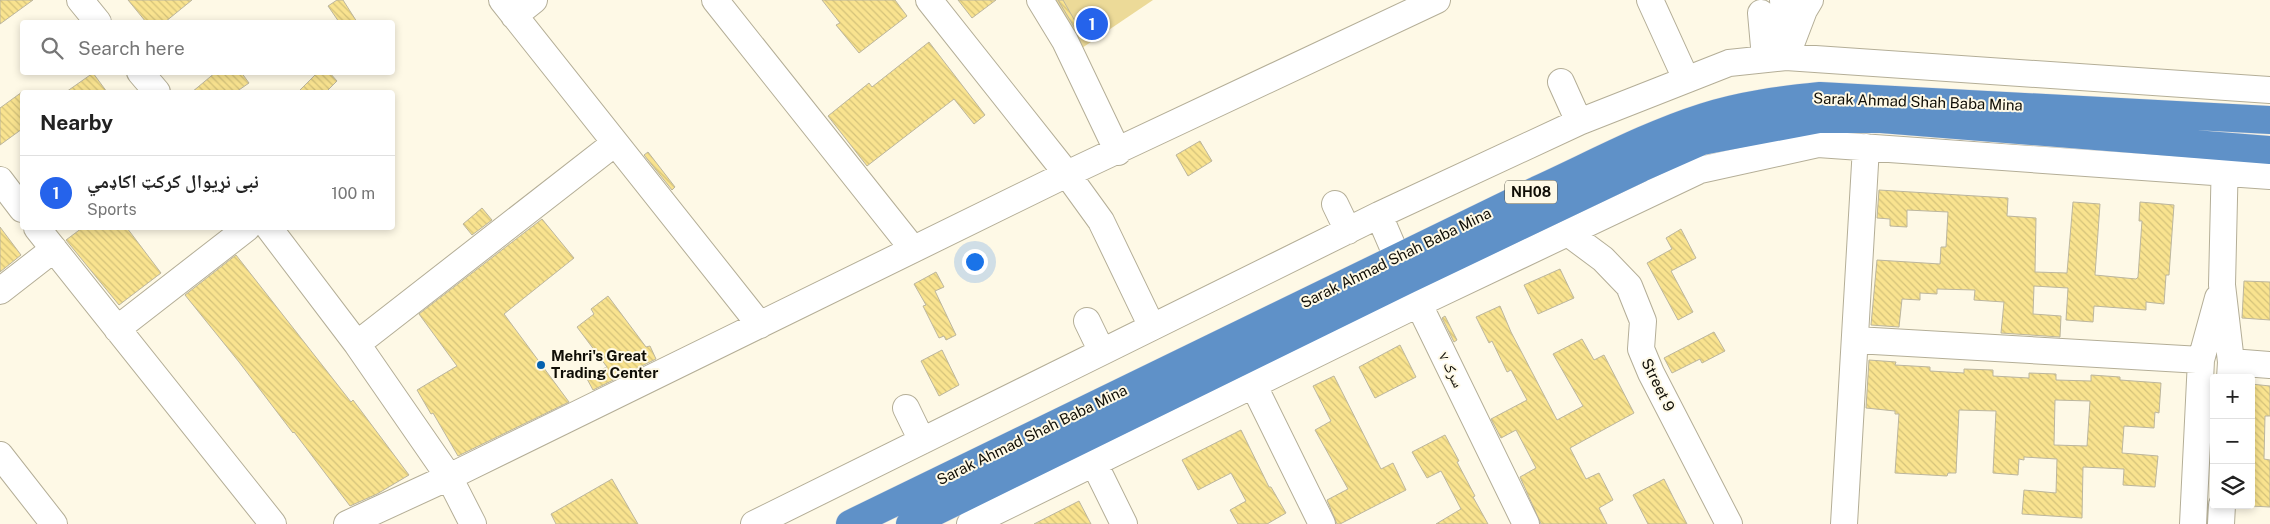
<!DOCTYPE html>
<html lang="en">
<head>
<meta charset="utf-8">
<style>
	body { margin:0; font-family:"Public Sans","Noto Naskh Arabic",sans-serif; background:#f6f6f6; color:#222 }
	.controls { position:absolute; right:15px; bottom:15px; display:grid; overflow:hidden; border-radius:5px; box-shadow:0 2px 8px #0003 }
	.controls button { width:45px; height:45px; display:grid; place-items:center; padding:0; border:0; border-bottom:1px solid #e0e0e0; background:#fff; color:#222; font:25px sans-serif }
	.you { position:absolute; left:974px; top:261px; width:18px; height:18px; margin:-12px; border:4px solid #fff; border-radius:50%; background:#1a73e8; box-shadow:0 0 0 8px #1a73e833 }
	.badge { display:grid; place-items:center; width:32px; height:32px; border-radius:50%; background:#2563eb; color:#fff; font-size:16px; font-weight:700 }
	.pin { position:absolute; translate:-50% -50%; border:2px solid #fff; box-shadow:0 1px 5px #0006 }
	.list { margin:0; padding:0; list-style:none }
	h2 { display:flex; justify-content:space-between; align-items:center; height:65px; margin:0; padding:0 20px; font-size:21px }
	h2 small { font-size:16px; font-weight:400; color:#767676 }
	.list li { display:grid; grid-template-columns:32px 1fr auto; gap:15px; align-items:center; box-sizing:border-box; height:75px; padding:0 20px; border-top:1px solid #e0e0e0 }
	.list b { display:block; font-size:19px; white-space:nowrap }
	.list p { margin:0; font-size:16px; white-space:nowrap; color:#767676 }
	.list em { font-size:16px; font-style:normal; color:#767676 }
	.icon { flex:none; width:28px; height:28px; fill:none; stroke:currentColor; stroke-width:2; stroke-linecap:round; stroke-linejoin:round }
	.map { position:relative; flex:none; width:2270px; height:524px; overflow:hidden }
	.search { position:absolute; background:#fff; box-shadow:0 2px 8px #0003; left:20px; top:20px; width:375px; height:55px; display:flex; align-items:center; gap:12px; box-sizing:border-box; padding:0 18px; border-radius:5px; color:#767676; font-size:19px }
	.panel { position:absolute; background:#fff; box-shadow:0 2px 8px #0003; left:20px; top:90px; width:375px; height:140px; border-radius:5px }
	.map>svg:first-child { display:block }
</style>
</head>
<body>
<div class="map">
<svg width="2270" height="524" viewBox="0 0 2270 524">
	<defs>
		<pattern id="building-back-hatch" width="6" height="6" patternUnits="userSpaceOnUse" patternTransform="scale(1.25)"><rect width="6" height="6" fill="#f9e38f"/><path d="M-1 5l2 2M0 0l6 6M5-1l2 2" fill="none" stroke="#d4c27a"/></pattern>
	</defs>
	<rect width="100%" height="100%" fill="#fef9e6"/>
	<path fill="#ecda98" d="M1053 0H1153L1082 48Z"/>
	<path fill="url(#building-back-hatch)" stroke="#bcb69e" fill-rule="evenodd" d="M0 0H33L0 24Z
		M128 0H192L165 22H146Z
		M337 0H343L357 22H339L328 6Z
		M822 0H895L907 16 859 53 836 25 840 23Z
		M958 0H996L972 18Z
		M1058 0H1063L1079 28 1076 30Z
		M929 42 985 115 974 124 954 99 867 166 828 116 869 83 872 87Z
		M216 72H241L249 83 236 92H192Z
		M318 72H329L337 81 326 92H298Z
		M93 73 107 92H66Z
		M22 92V129L0 145V108Z
		M1200 141 1212 161 1188 176 1176 155Z
		M648 152 675 187 672 190 644 155Z
		M1879 190 2008 198 2007 216 2036 218 2035 272 2067 273 2073 202 2100 204 2095 275 2136 279 2138 277 2142 221H2139L2140 202 2174 205 2169 275H2166L2164 304 2146 302V310L2094 306 2093 322 2066 320 2068 288 2034 286 2033 314 2061 316 2060 337 2001 333 2004 302 1974 300 1975 290 1937 289V294L1920 293V300L1902 299 1899 327 1871 325 1877 260 1940 264 1941 247H1946L1948 212 1907 210V227L1890 226V219L1877 218Z
		M482 208 492 220 472 235 463 224Z
		M542 219 574 258 504 314 569 402 458 456 433 413 431 414 417 390 457 366 419 314Z
		M0 227 21 255 0 272Z
		M82 228H127L161 273 119 305 66 240Z
		M1681 229 1696 258 1671 271 1693 312 1678 320 1647 263 1672 249 1666 238Z
		M236 255 351 402 353 400 409 475 377 494 350 506 294 432 293 433 239 362 185 295Z
		M1560 269 1574 298 1538 314 1524 285Z
		M936 272 944 287 935 291 956 335 946 340 944 336 939 338 923 306 926 305 914 284Z
		M2244 281 2270 282V320L2242 318Z
		M608 296 646 347 650 346 656 359 593 390 586 377 607 367 577 327 594 314 591 309Z
		M1500 306 1511 332 1557 420 1583 406 1553 354 1582 339 1594 360 1604 355 1634 413 1570 448 1586 479 1599 473 1613 500 1599 508 1607 524H1541L1520 477 1536 468 1516 430 1501 438 1491 419 1527 400 1511 370 1507 372 1492 341 1489 343 1476 317Z
		M1445 316 1457 340 1454 342 1442 318Z
		M1714 332 1725 351 1702 363 1700 359 1672 373 1664 358Z
		M1400 345 1416 377 1375 398 1359 367Z
		M942 350 959 385 939 396 921 361Z
		M1869 360 1896 362 1895 365 1930 367V371L1964 373V369L1993 370V376L2029 378V373L2056 374V380L2091 381V375L2120 377V380L2161 383 2159 413 2155 412 2154 428 2124 426 2122 453 2158 456 2155 487 2123 485 2124 469 2083 467 2082 518 2022 514 2024 490 2056 493 2057 459 2024 457V460L2019 459 2018 475 1993 473 1996 411 1959 410 1956 473H1948L1947 476 1895 473 1899 414H1895V411L1866 408ZM2055 400 2090 401 2087 446 2054 445Z
		M1334 376 1381 469 1393 463 1406 490 1340 524H1337L1327 500 1348 489 1315 430 1331 421 1313 386Z
		M2251 384 2270 386V416H2265L2264 459 2270 460V507L2251 506Z
		M1241 430 1269 487H1271L1286 513 1267 524H1238L1230 510 1246 501 1231 473 1198 490 1182 460Z
		M1445 435 1459 461 1457 462 1475 496 1473 497 1488 524H1436L1461 509 1441 471 1427 478 1412 452Z
		M612 479 638 524H556L551 514Z
		M1664 479 1673 497 1687 524H1648L1633 495Z
		M1079 501 1091 524H1034Z"/>
	<g fill="none" stroke-linecap="round" stroke-linejoin="round">
		<g stroke="#b4ae97" stroke-width="28">
			<path id="minor" d="M80 0 98 22
				M502 0 760 325
				M715 0 913 249
				M929 0 1067 174 1101 221 1152 327
				M1040 0 1065 41 1118 152
				M1650 0 1686 79
				M1783 0 1786 47
				M1761 13 1765 58
				M514 16 534 0
				M1786 57 1804 10 1810 0
				M140 72 157 92
				M1561 82 1579 122
				M2225 156 2222 285 2231 362 2230 378
				M0 180 22 209
				M1335 204 1348 231
				M1379 215 1407 280 1526 524
				M37 228 273 524
				M269 228 357 344 449 477 473 524
				M1568 233 1603 259 1629 286 1643 321 1641 349 1651 373 1729 524
				M0 291 54 249
				M1087 321 1102 352
				M117 329 247 228
				M1856 340 2201 360
				M357 344 615 143
				M2231 362 2270 365
				M1254 386 1322 524
				M906 408 922 441
				M0 455 54 524
				M1094 463 1124 524
				M347 524 449 477 1067 174 1437 0
				M754 524 1379 215 1579 122 1729 63 1786 57 2270 90
				M970 524 1418 304 1700 170 1818 144 2270 176
				M1844 524 1866 147
				M2193 524 2201 360 2218 298
				M2221 524 2222 505"/>
		</g>
		<g stroke="#e2e2e1" stroke-width="29">
			<path id="highway" d="M850 524 1537 190C1592 165 1647 135 1704 117 1742 105 1780 100 1820 96L2270 120
				M910 524 1407 280 1641 168 1702 141 1819 119H1881L2270 150"/>
		</g>
		<use href="#minor" stroke="#fff" stroke-width="26"/>
		<use href="#highway" stroke="#5f91c8" stroke-width="28"/>
	</g>
	<circle fill="#0562af" stroke="#fef9e6" stroke-width="2" cx="541" cy="365" r="5"/>
	<g text-anchor="middle" stroke-width="4" stroke-linejoin="round" paint-order="stroke">
		<rect fill="#fef9e6" stroke="#575449" stroke-width="1" x="1505" y="180.5" width="52" height="23" rx="4"/>
		<g font-size="14" font-weight="bold" fill="#100e06">
			<text x="1531" y="197">NH08</text>
		</g>
		<g font-size="15" fill="#100e06" stroke="#fef9e6">
			<text transform="translate(1918 102) rotate(2)" y="5">Sarak Ahmad Shah Baba Mina</text>
			<text transform="translate(1396 258) rotate(-26)" y="5">Sarak Ahmad Shah Baba Mina</text>
			<text transform="translate(1451 370) rotate(64)" y="5">سرک ۷</text>
			<text transform="translate(1658 385) rotate(64)" y="5">Street 9</text>
			<text transform="translate(1032 435) rotate(-26)" y="5">Sarak Ahmad Shah Baba Mina</text>
		</g>
		<g font-size="15" font-weight="bold" fill="#100e06" stroke="#fef9e6" text-anchor="start">
			<text x="551" y="361">Mehri's Great<tspan x="551" dy="17">Trading Center</tspan></text>
		</g>
	</g>
</svg>
<div class="controls">
<button>+</button>
<button>−</button>
<button><svg class="icon" aria-label="layers" viewBox="0 0 24 24"><path d="M12 4l9 5-9 5-9-5zM3 14l9 5 9-5"/></svg></button>
</div>
<div class="you"></div>
<div class="pin badge" style="left:1092px;top:24px">1</div>
<div class="search"><svg class="icon" aria-label="search" viewBox="0 0 24 24"><circle cx="10" cy="10" r="6"/><path d="M15 15l6 6"/></svg>Search here</div>
<section class="panel">
<h2>Nearby<small></small></h2>
<ul class="list">
<li><span class="badge">1</span><div><b>نبی نړیوال کرکټ اکاډمي</b><p>Sports</p></div><em>100 m</em></li>
</ul>
</section>
</div>
</body>
</html>
